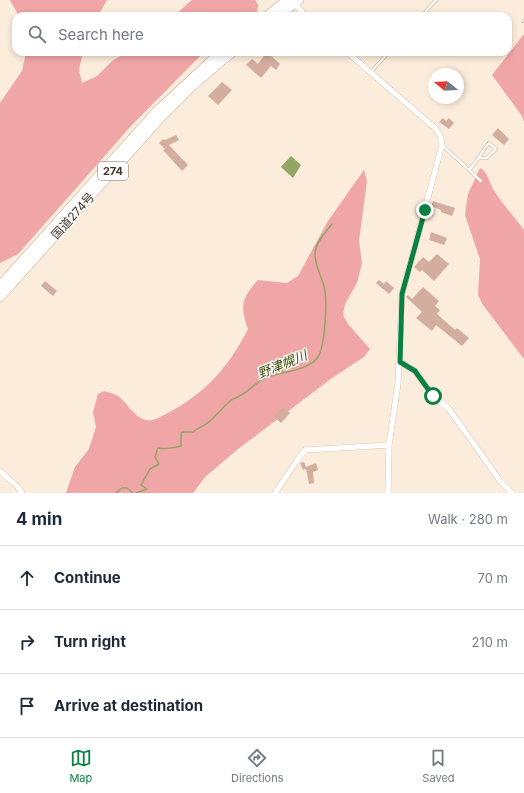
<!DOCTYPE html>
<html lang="en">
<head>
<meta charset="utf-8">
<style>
	body { margin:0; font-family:Inter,"Noto Sans JP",sans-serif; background:#f2f2f3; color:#1f2937 }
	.compass { position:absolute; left:428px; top:68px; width:36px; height:36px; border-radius:50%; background:#fff; box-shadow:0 2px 6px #0003; rotate:288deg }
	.stop { position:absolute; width:12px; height:12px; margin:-9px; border:3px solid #0b8043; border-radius:50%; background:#fff }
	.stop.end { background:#0b8043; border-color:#fff; box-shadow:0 1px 4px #0008 }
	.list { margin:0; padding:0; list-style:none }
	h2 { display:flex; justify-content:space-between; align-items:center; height:52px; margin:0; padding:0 16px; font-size:17px }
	h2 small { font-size:13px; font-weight:400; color:#747a83 }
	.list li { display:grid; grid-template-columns:26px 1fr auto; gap:12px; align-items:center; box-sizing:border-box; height:64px; padding:0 16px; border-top:1px solid #e0e1e3 }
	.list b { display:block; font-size:15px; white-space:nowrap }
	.list em { font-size:13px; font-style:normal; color:#747a83 }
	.icon { flex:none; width:22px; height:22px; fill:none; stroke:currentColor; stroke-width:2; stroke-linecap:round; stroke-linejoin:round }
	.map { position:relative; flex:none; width:524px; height:493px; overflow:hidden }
	.search { position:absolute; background:#fff; box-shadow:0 2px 6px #0003; left:12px; right:12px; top:12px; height:44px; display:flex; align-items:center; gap:10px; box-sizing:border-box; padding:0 14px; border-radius:12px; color:#747a83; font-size:15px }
	.sheet { height:244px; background:#fff }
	nav { display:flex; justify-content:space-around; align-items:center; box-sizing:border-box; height:56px; border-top:1px solid #e0e1e3; background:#fff; font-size:11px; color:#747a83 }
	nav a { display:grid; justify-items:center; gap:2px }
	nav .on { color:#0b8043 }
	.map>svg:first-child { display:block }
</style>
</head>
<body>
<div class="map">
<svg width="524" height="493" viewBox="0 0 524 493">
	<rect width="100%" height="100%" fill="#fcecdb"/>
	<path fill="#f0a5a7" d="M10 0H107L98 16H19Z
		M192 0H255L258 5 257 13 252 16H174Z
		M524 34V122L522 116 492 75Z
		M26 52H83L79 70 82 83 97 76 112 61 127 52H204L131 126 18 254 0 263V103L22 71Z
		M480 168C488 172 489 182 493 189 502 204 514 216 524 230V359L483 305 478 295 480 259 465 215 468 194Z
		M364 170 367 181 359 241 362 263 357 283 345 304 343 315 348 324 370 349 364 357 332 378 238 449 205 477 193 493H66L75 467 89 449 96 427 93 412 98 394 104 391C107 392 112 393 116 395 127 401 133 417 146 420 153 422 160 417 166 414 206 393 228 368 248 329 240 306 241 299 258 280L287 283 298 276 328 221Z"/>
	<path fill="#93a666" d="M291 156 301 165 293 178 281 167Z"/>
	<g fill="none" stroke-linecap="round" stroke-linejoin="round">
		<path stroke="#93a666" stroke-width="1.5" d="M116 493 122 488H127L133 493
			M136 493 147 489 141 485 150 469 159 464 155 457 158 448C163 449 175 448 181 446V433L184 432H193C197 428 201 428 206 424 214 419 223 407 230 401 234 398 239 397 243 394 251 389 257 382 265 378 279 372 309 371 318 357 325 346 327 304 325 291 323 278 314 266 315 252 316 242 326 232 332 224"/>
	</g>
	<path fill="#d3ae9f" d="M267 52 280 64 276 70 271 66 261 78 246 65 252 59 258 64Z
		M222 82 232 90 218 105 208 96Z
		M443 118 446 121 449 118 454 123 449 129 439 122Z
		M498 128 509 139 504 145 492 135Z
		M176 135 179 140 169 145 188 165 182 171 163 150 165 149 159 143 163 139 165 140Z
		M433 201 455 208 452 216 441 212V210L431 206Z
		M431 232 447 238 444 245 429 240Z
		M437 254 449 264 434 281 422 270 420 272 414 267 423 257 429 262Z
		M379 280 384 284 386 281 394 288 389 294 376 283Z
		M45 281 57 291 53 296 41 286Z
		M423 287 439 301 435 306 440 310 437 314 455 330 457 328 469 338 462 346 436 325 432 331 416 318 422 312 406 297 408 295 412 299Z
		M283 407 290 413 281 423 274 417Z
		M304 462 306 467 316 463 318 470 313 472 314 483 309 484 306 469 303 470 300 463Z"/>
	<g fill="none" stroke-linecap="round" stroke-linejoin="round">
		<g stroke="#c5ac90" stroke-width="3.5">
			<path id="service" d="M422 16 436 0
				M371 72 389 52
				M442 145 481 181
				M469 170C478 161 481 152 489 143L496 149 487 158H480"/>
		</g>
		<g stroke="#c5ac90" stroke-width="6">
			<path id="minor" d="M293 2 306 16
				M347 52 436 129 440 135 442 145 402 294 398 383 389 445 388 493
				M400 362 415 371 433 396 449 409 501 482 512 493
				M0 471 17 486 22 493
				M275 493 296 462 305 450 389 445"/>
		</g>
		<g stroke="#c5ac90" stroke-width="10">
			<path id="trunk" d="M267 16 287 0
				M278 16 299 0
				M0 286 156 112 221 52
				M0 297 163 115 191 87 232 52"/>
		</g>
		<path stroke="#9e9183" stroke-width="1" stroke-dasharray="2 3" stroke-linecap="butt" d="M522 23 524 21"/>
		<use href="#service" stroke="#fff" stroke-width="2.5"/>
		<use href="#minor" stroke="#fff" stroke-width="5.5"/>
		<use href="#trunk" stroke="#fff" stroke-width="9"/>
	</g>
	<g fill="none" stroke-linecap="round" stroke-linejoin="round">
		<path stroke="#0b8043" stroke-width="5" d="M425 210 402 294 400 362 415 371 433 396"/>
	</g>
	<g text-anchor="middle" stroke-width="3" stroke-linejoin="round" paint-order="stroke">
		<rect fill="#fcfcfc" stroke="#787168" stroke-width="1" x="98" y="162" width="30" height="18" rx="3"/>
		<g font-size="11" font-weight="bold" fill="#3f3529">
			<text x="113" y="175">274</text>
		</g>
		<g font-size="12" fill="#3f3529" stroke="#fcfcfc">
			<text transform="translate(73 216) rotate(-48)" y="4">国道274号</text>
		</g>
		<g font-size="13" font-style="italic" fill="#3e4d00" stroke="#fcfcfc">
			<text transform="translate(282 364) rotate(-22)" y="5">野津幌川</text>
		</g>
	</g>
</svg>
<svg class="compass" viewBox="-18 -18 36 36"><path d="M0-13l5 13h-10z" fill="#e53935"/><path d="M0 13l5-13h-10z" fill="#747a83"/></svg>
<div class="stop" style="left:433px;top:396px"></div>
<div class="stop end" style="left:425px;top:210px"></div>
<div class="search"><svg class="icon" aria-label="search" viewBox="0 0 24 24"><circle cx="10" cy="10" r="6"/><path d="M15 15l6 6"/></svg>Search here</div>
</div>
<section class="sheet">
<h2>4 min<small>Walk · 280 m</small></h2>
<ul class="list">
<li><svg class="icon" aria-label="ahead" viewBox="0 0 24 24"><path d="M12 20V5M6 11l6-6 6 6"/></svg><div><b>Continue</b></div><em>70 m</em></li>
<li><svg class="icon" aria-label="right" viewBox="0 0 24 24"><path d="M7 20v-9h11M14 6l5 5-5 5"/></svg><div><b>Turn right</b></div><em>210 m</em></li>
<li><svg class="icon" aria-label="arrive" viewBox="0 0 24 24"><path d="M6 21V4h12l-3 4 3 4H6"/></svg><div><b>Arrive at destination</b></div></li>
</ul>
</section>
<nav>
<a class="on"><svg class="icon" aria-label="map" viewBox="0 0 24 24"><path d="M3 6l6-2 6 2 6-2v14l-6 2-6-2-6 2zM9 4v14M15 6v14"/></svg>Map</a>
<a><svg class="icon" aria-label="directions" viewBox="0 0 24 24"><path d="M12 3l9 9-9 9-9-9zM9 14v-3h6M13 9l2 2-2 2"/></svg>Directions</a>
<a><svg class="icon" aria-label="saved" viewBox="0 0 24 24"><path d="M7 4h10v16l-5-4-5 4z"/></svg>Saved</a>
</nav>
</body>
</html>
